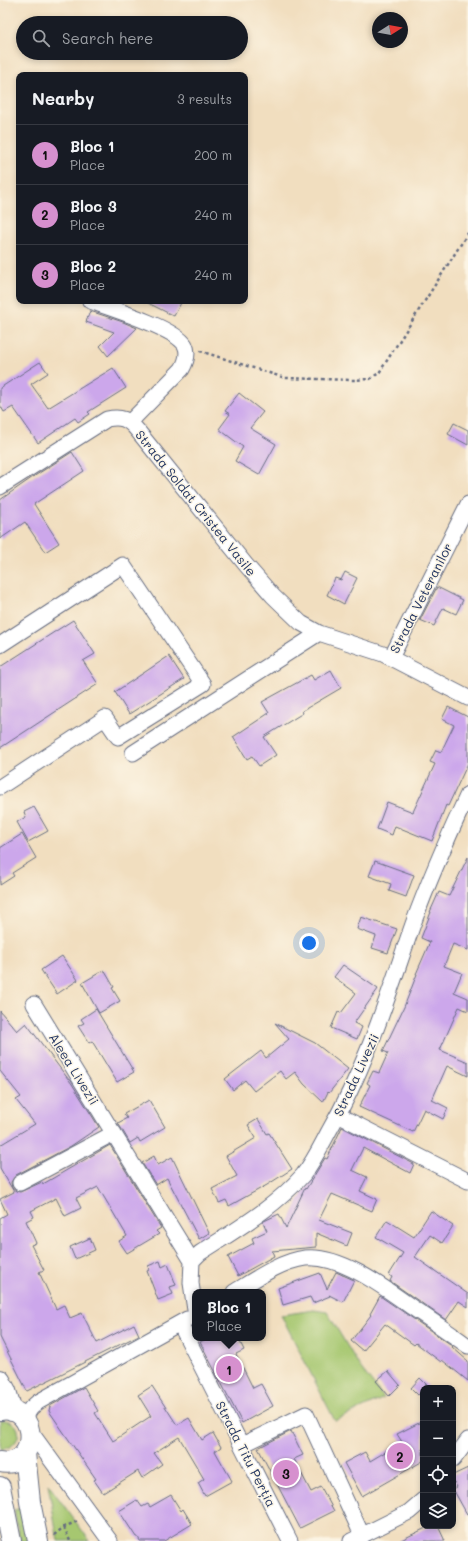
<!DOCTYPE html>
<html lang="en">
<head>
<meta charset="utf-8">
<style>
	body { margin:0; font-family:Mali,sans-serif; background:#242831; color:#f1f3f6 }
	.controls { position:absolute; right:12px; bottom:12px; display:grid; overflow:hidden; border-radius:8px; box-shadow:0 2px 6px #0003 }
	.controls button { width:36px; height:36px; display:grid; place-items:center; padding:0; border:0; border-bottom:1px solid #363941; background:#171b24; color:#f1f3f6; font:20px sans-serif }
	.compass { position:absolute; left:372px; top:12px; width:36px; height:36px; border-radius:50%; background:#171b24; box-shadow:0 2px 6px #0003; rotate:79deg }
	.you { position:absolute; left:309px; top:943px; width:14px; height:14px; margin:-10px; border:3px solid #fff; border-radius:50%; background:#1a73e8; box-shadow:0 0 0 6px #1a73e833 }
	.badge { display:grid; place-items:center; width:26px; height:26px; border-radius:50%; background:#d690ce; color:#111; font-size:13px; font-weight:700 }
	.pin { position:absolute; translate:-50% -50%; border:2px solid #fff; box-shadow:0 1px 4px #0006 }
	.popup { position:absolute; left:192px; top:1289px; width:74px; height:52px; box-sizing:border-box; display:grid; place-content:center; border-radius:8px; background:#171b24; filter:drop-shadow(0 1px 3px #0005); font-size:13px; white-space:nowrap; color:#9ea1a6 }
	.popup b { font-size:15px; color:#f1f3f6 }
	.popup::after { content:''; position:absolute; left:50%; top:100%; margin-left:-8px; border:8px solid transparent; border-top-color:#171b24 }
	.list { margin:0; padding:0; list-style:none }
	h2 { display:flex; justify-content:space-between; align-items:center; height:52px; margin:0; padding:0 16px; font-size:17px }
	h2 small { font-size:13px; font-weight:400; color:#9ea1a6 }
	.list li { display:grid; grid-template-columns:26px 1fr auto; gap:12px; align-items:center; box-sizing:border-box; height:60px; padding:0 16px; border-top:1px solid #363941 }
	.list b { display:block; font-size:15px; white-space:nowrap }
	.list p { margin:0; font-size:13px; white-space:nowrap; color:#9ea1a6 }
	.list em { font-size:13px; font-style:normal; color:#9ea1a6 }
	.icon { flex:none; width:22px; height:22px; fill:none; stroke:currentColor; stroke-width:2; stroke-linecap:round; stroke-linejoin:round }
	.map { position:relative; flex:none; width:468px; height:1541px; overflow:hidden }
	.search { position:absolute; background:#171b24; box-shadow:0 2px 6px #0003; left:16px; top:16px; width:232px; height:44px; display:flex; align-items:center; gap:10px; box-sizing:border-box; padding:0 14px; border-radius:22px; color:#9ea1a6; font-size:15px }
	.panel { position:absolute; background:#171b24; box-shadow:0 2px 6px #0003; left:16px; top:72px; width:232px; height:232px; border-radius:8px }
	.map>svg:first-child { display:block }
</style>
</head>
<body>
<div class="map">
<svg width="468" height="1541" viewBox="0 0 468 1541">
	<rect width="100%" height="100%" fill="#fcf5e5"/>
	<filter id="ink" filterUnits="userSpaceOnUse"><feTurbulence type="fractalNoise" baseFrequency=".025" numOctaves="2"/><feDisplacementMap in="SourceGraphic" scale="8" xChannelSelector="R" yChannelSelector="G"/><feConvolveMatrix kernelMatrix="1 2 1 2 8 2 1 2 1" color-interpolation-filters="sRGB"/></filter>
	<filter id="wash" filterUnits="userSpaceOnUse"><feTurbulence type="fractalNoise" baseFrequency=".012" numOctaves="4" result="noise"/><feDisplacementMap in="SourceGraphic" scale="16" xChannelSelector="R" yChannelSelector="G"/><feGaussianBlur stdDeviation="0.9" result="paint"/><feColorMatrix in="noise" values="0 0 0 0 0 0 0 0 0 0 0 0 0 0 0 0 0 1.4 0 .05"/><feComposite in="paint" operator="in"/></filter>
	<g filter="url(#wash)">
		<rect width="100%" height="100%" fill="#f1debf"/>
		<path fill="#a6c770" stroke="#607b67" d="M314 1310 327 1312 360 1367 384 1398 335 1421 281 1315Z
			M0 1420C3 1420 7 1420 9 1421 26 1427 18 1450 0 1449Z
			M48 1484 90 1541H58Z
			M22 1508 29 1541H20L14 1510Z"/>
		<g id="blocks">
			<path fill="#cca7eb" d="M144 301H182L174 316Z
				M90 311 123 322 137 328 108 356 100 346 114 332 86 322Z
				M40 362 48 373 31 384 48 408 113 368 126 388 88 412 90 414 78 422 75 418 38 443 13 407 4 412 0 405V388Z
				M239 393 263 412 250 428 276 444 259 475 235 461 243 447 219 429 230 414 225 411Z
				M454 423 468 430V445L448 434Z
				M72 452 84 471 34 504 59 543 45 552 25 522 0 539V500L33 477Z
				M345 572 357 578 344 604 327 595 335 578 341 580Z
				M437 587 463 600 456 614 443 608 434 626 420 620Z
				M73 620 95 654 83 661 98 684 0 748V667Z
				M169 656 184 679 129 714 115 692Z
				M331 670 341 688 302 711 303 713 264 737 276 755 259 766 252 756 247 759 233 737 269 713 262 702 311 675 314 680Z
				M448 707 468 717V763L448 806 446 805 432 841 395 826 392 835 377 829 387 802 413 812 435 764 430 762 436 750 441 752 454 725 442 719Z
				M34 807 48 831 28 842 17 822 26 817 24 812Z
				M22 834 36 858 12 873 14 876 0 885V848Z
				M468 857V950L453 944 444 966 462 973 454 992 468 998V1011L459 1007 440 1050 468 1062V1076L447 1066 432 1100 448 1108 443 1119 424 1109 413 1132 359 1107 370 1085 367 1083 373 1071 379 1073 388 1053 383 1051 404 1007 417 974H416L430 942 421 938 431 912H430L439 892 449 896Z
				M375 861 414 875 406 897 389 891 391 884 369 876Z
				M361 917 397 929 388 953 372 948 376 936 357 929Z
				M62 956 78 980 57 994 41 970Z
				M343 965 378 989 354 1023 362 1027 357 1039 331 1028 338 1012 341 1013 356 993 334 977Z
				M104 970 114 987 112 988 120 1001 99 1013 82 983Z
				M96 1009 134 1072 117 1082 92 1041 89 1043 78 1026 84 1023 81 1019Z
				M0 1011 17 1031 26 1023 72 1084 99 1127 71 1146 16 1175 11 1182 12 1188 16 1191 20 1192 42 1182 43 1184 110 1145 161 1228 156 1231 159 1234 127 1253 119 1241 127 1236 98 1187 76 1198 81 1208 65 1216 56 1198 31 1211 34 1217 26 1221 36 1243 31 1245 44 1270 39 1272 56 1309 64 1305 70 1318 82 1313 97 1343 134 1324 139 1335 27 1391 0 1337V1218L7 1214 0 1199 14 1192 0 1168V1145L35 1124 16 1100 21 1097 0 1071Z
				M275 1023 315 1043 348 1069 329 1093 328 1092 323 1102 304 1084 295 1072 286 1079 280 1071 254 1091 245 1080 233 1090 225 1079 261 1051 266 1058 289 1039Z
				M149 1100 165 1127 140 1142 138 1138 130 1143 118 1123 127 1118 124 1114Z
				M258 1119 267 1134 269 1133 292 1169 267 1185 229 1206 226 1200 219 1203 212 1189 237 1176 226 1156 256 1138 248 1125Z
				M342 1127 414 1164 410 1173 363 1148 352 1170 367 1177 360 1191 377 1199 372 1211 332 1194 319 1220 352 1233 347 1246 316 1233V1247L272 1251 274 1256 238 1276 228 1257 254 1243 252 1238 267 1231 263 1222 264 1221 279 1214 286 1228 305 1188 306 1189 325 1158 327 1159Z
				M154 1156 158 1165 172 1157 209 1233 199 1239 167 1178 156 1185 142 1163Z
				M431 1211 453 1226 442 1243 430 1235 415 1257 468 1294V1307L459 1301 446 1320 390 1281 392 1277 389 1275 403 1253 376 1237 387 1220 414 1237Z
				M90 1238 95 1250 75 1259 70 1247Z
				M160 1261 162 1267 168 1264 176 1285 170 1287 173 1294 158 1300 147 1271 149 1270 148 1266Z
				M336 1272 354 1280 343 1302 329 1295 330 1296 313 1303 310 1297 283 1305 278 1288 320 1273 327 1289Z
				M380 1296 453 1346 452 1347 468 1361V1381L442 1360 441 1362 416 1343 414 1345 385 1324 363 1351 351 1341 371 1315 370 1314Z
				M208 1338H238L244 1350 236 1354 253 1388 261 1384 273 1406 242 1423 200 1342Z
				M388 1371 400 1385 389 1396 376 1381Z
				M420 1378 428 1386 426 1388H423V1391L418 1395 411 1388Z
				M152 1386 177 1425 189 1418 202 1440 213 1433 221 1447 215 1451 232 1481 205 1496 198 1483 204 1479 179 1437 154 1453 162 1464 142 1478 138 1471 103 1493 94 1480 96 1479 49 1411 50 1406 84 1387 98 1411 95 1413 113 1441 151 1416 138 1395Z
				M423 1421V1461L362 1496 344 1463 365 1452 370 1461 402 1442 397 1434Z
				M291 1431 303 1455 294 1459 311 1492 321 1487 334 1511 300 1528 258 1448Z
				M468 1468V1516L453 1489 457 1487 453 1480V1475Z
				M171 1495 181 1511 183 1509 192 1524 164 1541H140L138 1537H136L119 1511 137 1500 142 1507 148 1504 150 1507Z
				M430 1526H438L445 1541H399Z"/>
		</g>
	</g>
	<g filter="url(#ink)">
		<use href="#blocks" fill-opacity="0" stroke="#666c80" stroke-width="1"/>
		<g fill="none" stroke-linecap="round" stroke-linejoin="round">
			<g stroke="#666c80" stroke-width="17">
				<path id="minor" d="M90 301C110 308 175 328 185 345 189 353 186 362 182 369L130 422
					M0 487 107 419C121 416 128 419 137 430L246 565 273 596 301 623 319 633 383 654 468 698
					M0 645 123 565 203 684 118 737 105 718 0 787
					M391 658 468 504
					M133 753 319 633
					M34 1004 192 1261
					M338 1115 468 1181
					M20 1183 114 1133
					M234 1292C254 1280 281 1261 305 1258 340 1254 385 1288 413 1308 431 1320 450 1333 468 1346
					M195 1310 191 1283 192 1261 200 1253C237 1229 274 1208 303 1175 314 1161 321 1146 329 1131 367 1066 388 995 413 924 429 880 448 837 468 794
					M180 1324 290 1541
					M24 1419 31 1408 38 1402 187 1319
					M30 1431 110 1541
					M242 1445 306 1414 362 1535
					M453 1460 468 1440
					M351 1541 409 1512 423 1500"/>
			</g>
			<g stroke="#666c80" stroke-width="22">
				<path id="major" d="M0 1380 6 1391 12 1411
					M0 1410C40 1404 39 1470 0 1462
					M25 1453 30 1502 38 1541
					M0 1487 11 1541"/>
			</g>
			<path stroke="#666c80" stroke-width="2.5" stroke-dasharray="3 3" stroke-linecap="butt" d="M200 351 285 378 353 380 370 379 379 373 468 233
				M64 1527 70 1541
				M54 1535 64 1527 78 1521"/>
			<use href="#minor" stroke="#fff" stroke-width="15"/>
			<use href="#major" stroke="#fff" stroke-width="20"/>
		</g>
	</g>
	<g text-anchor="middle" stroke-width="3" stroke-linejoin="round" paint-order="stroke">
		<g font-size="13" fill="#1b2f5e" stroke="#fcf5e5">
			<text transform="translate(196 503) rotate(51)" y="5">Strada Soldat Cristea Vasile</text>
			<text transform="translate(421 598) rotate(-63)" y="5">Strada Veteranilor</text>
			<text transform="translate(74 1069) rotate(58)" y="5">Aleea Livezii</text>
			<text transform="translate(356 1075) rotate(-65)" y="5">Strada Livezii</text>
			<text transform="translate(246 1454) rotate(63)" y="5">Strada Titu Perția</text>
		</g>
	</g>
</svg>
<div class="controls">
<button>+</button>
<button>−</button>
<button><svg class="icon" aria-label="locate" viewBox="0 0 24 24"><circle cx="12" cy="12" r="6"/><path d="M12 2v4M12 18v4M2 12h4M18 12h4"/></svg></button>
<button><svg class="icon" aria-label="layers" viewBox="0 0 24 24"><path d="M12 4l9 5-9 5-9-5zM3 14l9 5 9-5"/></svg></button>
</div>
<svg class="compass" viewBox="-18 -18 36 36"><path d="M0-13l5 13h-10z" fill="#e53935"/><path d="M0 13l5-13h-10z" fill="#9ea1a6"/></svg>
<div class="you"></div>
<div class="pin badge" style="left:229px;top:1369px">1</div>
<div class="popup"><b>Bloc 1</b>Place</div>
<div class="pin badge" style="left:400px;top:1456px">2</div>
<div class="pin badge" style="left:286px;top:1473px">3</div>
<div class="search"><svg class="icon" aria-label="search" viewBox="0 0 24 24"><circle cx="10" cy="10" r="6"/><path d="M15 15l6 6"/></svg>Search here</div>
<section class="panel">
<h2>Nearby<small>3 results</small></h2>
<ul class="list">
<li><span class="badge">1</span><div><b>Bloc 1</b><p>Place</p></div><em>200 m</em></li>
<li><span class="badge">2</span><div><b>Bloc 3</b><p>Place</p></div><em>240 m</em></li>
<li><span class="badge">3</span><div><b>Bloc 2</b><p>Place</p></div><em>240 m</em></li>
</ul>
</section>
</div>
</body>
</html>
